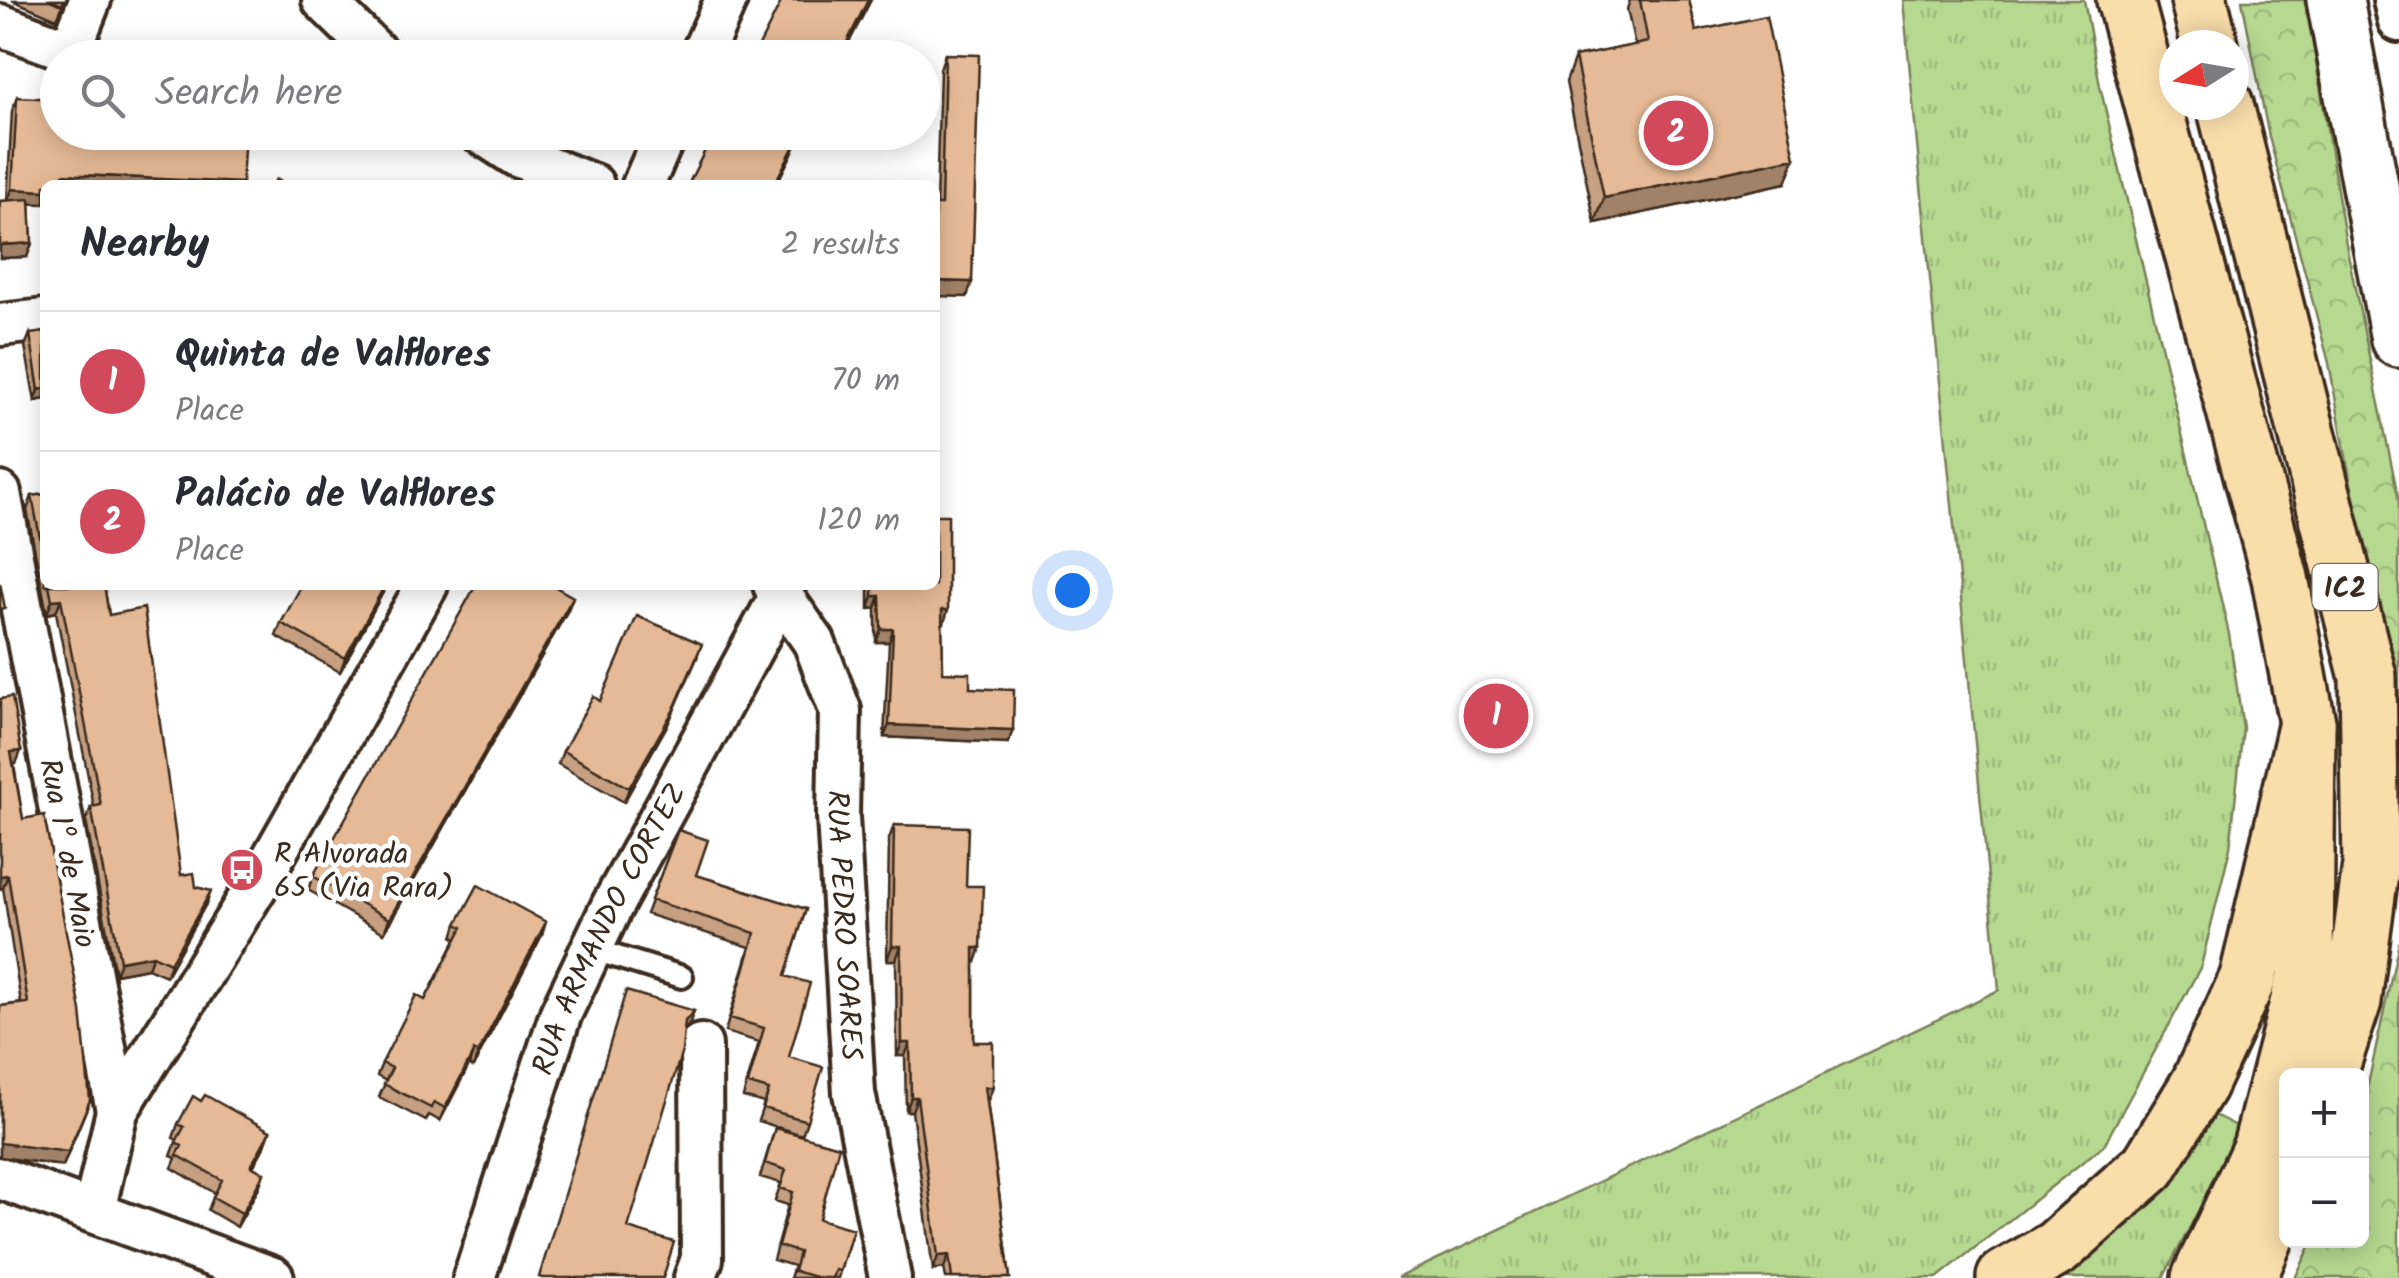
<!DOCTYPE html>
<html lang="en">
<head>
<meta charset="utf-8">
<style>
	body { margin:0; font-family:Kalam,sans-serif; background:#f7f7f7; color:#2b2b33 }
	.controls { position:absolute; right:30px; bottom:30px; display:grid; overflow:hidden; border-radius:15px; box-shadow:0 5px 25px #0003 }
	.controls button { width:90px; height:90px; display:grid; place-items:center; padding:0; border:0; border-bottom:2px solid #e1e1e2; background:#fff; color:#2b2b33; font:50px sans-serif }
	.compass { position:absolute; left:2159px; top:30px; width:90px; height:90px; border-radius:50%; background:#fff; box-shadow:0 5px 25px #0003; rotate:259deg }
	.you { position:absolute; left:1072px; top:590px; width:35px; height:35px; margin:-25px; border:8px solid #fff; border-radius:50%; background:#1a73e8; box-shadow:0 0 0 15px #1a73e833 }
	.badge { display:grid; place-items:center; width:65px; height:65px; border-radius:50%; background:#d1495b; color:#fff; font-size:32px; font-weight:700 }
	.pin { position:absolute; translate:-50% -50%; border:5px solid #fff; box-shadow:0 2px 10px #0006 }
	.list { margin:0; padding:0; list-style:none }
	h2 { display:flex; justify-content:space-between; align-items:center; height:130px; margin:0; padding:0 40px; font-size:42px }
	h2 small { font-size:32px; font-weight:400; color:#7c7c81 }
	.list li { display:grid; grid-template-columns:65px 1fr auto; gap:30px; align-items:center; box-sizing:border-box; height:140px; padding:0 40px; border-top:2px solid #e1e1e2 }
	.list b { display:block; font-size:38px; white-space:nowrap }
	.list p { margin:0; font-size:32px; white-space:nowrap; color:#7c7c81 }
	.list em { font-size:32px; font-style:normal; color:#7c7c81 }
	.icon { flex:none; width:55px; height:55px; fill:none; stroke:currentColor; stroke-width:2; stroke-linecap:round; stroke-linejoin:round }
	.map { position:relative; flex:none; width:2399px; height:1278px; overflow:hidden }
	.search { position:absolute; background:#fff; box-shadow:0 5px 25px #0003; left:40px; top:40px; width:900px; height:110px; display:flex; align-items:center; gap:25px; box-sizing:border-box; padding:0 35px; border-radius:55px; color:#7c7c81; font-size:38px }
	.panel { position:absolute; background:#fff; box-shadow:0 5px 25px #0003; left:40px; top:180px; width:900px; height:410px; border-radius:15px }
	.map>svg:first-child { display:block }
</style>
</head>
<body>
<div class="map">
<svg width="2399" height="1278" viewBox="0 0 2399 1278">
	<defs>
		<pattern id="grass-tufts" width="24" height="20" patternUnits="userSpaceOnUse" patternTransform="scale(2.5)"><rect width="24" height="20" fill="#b7d891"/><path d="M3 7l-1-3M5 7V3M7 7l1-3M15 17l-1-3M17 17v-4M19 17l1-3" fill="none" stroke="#9eba7d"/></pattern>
		<pattern id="forest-crowns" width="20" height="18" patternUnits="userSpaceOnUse" patternTransform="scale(2.5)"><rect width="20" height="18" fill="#b7d891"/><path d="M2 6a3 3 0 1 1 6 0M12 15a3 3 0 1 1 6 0" fill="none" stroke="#9eba7d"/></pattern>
	</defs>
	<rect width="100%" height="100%" fill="#fff"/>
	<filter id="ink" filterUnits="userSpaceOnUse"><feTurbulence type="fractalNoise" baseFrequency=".01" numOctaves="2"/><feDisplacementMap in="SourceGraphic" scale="20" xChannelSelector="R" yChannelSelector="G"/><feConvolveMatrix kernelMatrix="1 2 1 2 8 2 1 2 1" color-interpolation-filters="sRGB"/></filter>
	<g filter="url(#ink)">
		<path fill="url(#grass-tufts)" stroke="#798158" stroke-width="2.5" d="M1903 0H2084L2100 86 2229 634 2243 728 2230 848 2201 966 2104 1145 1937 1278H1398L1999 990Z
			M2211 1113 2242 1129 2163 1278H2060C2123 1233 2166 1174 2211 1113Z"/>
		<path fill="url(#forest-crowns)" stroke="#798158" stroke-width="2.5" d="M2242 0H2304L2308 13 2346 244 2399 501V748L2329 363 2269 137Z
			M2399 942V1278H2295L2313 1241 2362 1240V1112Z"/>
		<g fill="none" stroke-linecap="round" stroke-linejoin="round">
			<g stroke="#3b2a1e" stroke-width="28">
				<path id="service" d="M591 949 682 977"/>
			</g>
			<g stroke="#3b2a1e" stroke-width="48">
				<g id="minor">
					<path d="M323 0 382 58"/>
					<path d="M2394 0 2399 21"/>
					<path d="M0 25 70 51 90 0"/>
					<path d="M700 58 726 0"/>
					<path d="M480 132 517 156 593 185"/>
					<path d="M643 185 666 132"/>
					<path d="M0 325 45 320"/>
					<path d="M0 493 117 1111 94 1211"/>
					<path id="s1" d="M774 585 814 642 840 710 838 817 854 1093 890 1278"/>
					<path d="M117 1111 258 884 427 585"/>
					<path d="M0 1178 273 1278"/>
					<path id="s2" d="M474 1278 561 1013 612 906 781 595"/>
					<path d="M695 1278 702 1259 701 1045"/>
				</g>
			</g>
			<g stroke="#3b2a1e" stroke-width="62">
				<path id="secondary" d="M2335 0 2399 339"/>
			</g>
			<g stroke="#3b2a1e" stroke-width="62">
				<path id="trunk" d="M2125 0 2280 578 2307 723 2305 977 2261 1147 2200 1278
					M2199 0 2210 45
					M2225 105 2368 677 2371 865 2353 1001 2328 1076
					M2248 1278 2286 1188"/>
			</g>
			<g stroke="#3b2a1e" stroke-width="62">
				<path id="motorway" d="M2005 1278 2057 1248 2149 1166 2199 1084 2248 978 2307 723"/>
			</g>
			<use href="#service" stroke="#fff" stroke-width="20"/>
			<use href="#minor" stroke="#fff" stroke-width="40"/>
			<use href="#secondary" stroke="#fff" stroke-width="55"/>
			<use href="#trunk" stroke="#f9ddab" stroke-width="55"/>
			<use href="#motorway" stroke="#f9ddab" stroke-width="55"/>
		</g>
		<path fill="#c6a081" stroke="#3b2a1e" stroke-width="2.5" d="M12 0H65L57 19Z
			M1630 0H1689L1696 31 1795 158 1786 183 1595 223 1566 82 1575 57 1635 45 1627 9Z
			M945 54 967 297 936 205 940 69Z
			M17 97 45 185 30 204 32 243 27 257 0 258V201H7L12 111Z
			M30 334 45 399 35 401 25 346Z
			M45 494V585H104L109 615 181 875 196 887 211 891 206 904 166 976 148 968 115 974 86 821 91 807H94L56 612 47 614 27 510 32 496Z
			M387 585 340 672 276 636 281 623Z
			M869 585H935L944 623H942L943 672 970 688 1013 730 1008 743 884 737 889 642H876V608L869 609Z
			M568 610 384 933 308 890 313 876Z
			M697 658 669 722 624 802 558 764 563 751 600 701Z
			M12 697 16 764 14 765 23 819 90 1100 63 1166 0 1157V1006L21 1003 3 888Z
			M894 825 966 886 976 962H974V1042L993 1087 987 1100 1010 1278H946L944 1268 933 1270 912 1111H906L905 1056H897L896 960H887L889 839Z
			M678 830 696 875 806 909 785 976 789 1057 807 1121 802 1135 758 1121 764 1103 743 1097 759 1042 725 1032 750 947 646 914Z
			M457 924 542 935 473 1067 469 1065 440 1121 429 1115 426 1121 379 1097 386 1081 377 1076 382 1063 425 1000 456 939 453 937Z
			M201 1101 270 1131 265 1145 253 1167 264 1173 259 1187 237 1227 208 1210 215 1193 172 1168 176 1158 171 1156 177 1140 173 1138 178 1124Z
			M775 1128 819 1219 853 1229 838 1278H790L794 1266 773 1260 788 1205 775 1201 781 1183 760 1177Z"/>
		<path fill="#a18269" stroke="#3b2a1e" stroke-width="2.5" d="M868 0H871L841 58H839Z
			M801 132H803L776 185H774Z
			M1795 158 1786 183 1595 223 1604 198Z
			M63 174 242 183V185H59Z
			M12 189 45 191V204L7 203Z
			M32 243 27 257 0 258V245Z
			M935 281 972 282 967 297 935 296Z
			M45 388V399L35 401 39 390Z
			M385 585H387L340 672 345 658Z
			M873 596H880L876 608 869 609Z
			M573 597 568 610 384 933 389 919Z
			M61 599 56 612 47 614 52 600Z
			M942 610H948L944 623H938Z
			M881 629H893L889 642H876Z
			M702 644 669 722 624 802 629 788Z
			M889 725 1013 730 1008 743 884 737Z
			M21 751 16 764 7 766 11 752Z
			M8 875 3 888 0 889V876Z
			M211 891 206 904 166 976 170 963Z
			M546 922 542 935 473 1067 478 1053Z
			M892 946H901L896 960H887Z
			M974 948H981L976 962 969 961Z
			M153 955 148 968 115 974 120 961Z
			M694 1011 689 1025 680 1034 685 1021Z
			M902 1043H910L905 1056H897Z
			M474 1051 469 1065 440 1121 445 1108Z
			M985 1087H993L988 1100H981Z
			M911 1097H917L912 1111H906Z
			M90 1100 63 1166 0 1157V1143Z
			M270 1131 265 1145 246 1180 251 1166Z
			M264 1173 259 1187 237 1227 242 1213Z
			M949 1255 944 1268 933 1270 938 1256Z"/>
		<path fill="#e6ba96" stroke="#3b2a1e" stroke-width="2.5" d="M50 0H64L62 5Z
			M782 0H868L839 58H753Z
			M1640 0H1689L1696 31 1766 16 1795 158 1604 198 1575 57 1648 42Z
			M945 54 979 55 972 282 935 281V205H941Z
			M17 97 58 99V132H245L242 183 63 174V185H45V191L12 189Z
			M714 132H801L774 185H688Z
			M276 179 288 185H273Z
			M30 199 32 243 0 245V201Z
			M45 332V388L39 390 30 334Z
			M45 494V564L32 496Z
			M935 515H948V610H942L943 672 970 673V688L1014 690 1013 730 889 725 893 629H881L880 596H873V585H935Z
			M0 583 5 608 0 609Z
			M49 585H104L109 615 144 608 181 875 194 873 196 887 211 891 170 963 153 955 120 961 91 807 101 805 61 599 52 600Z
			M302 585H385L345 658 281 623Z
			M476 585H552L573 597 389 919 313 876Z
			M637 616 702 644 674 709 629 788 563 751 593 696 600 701Z
			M12 697 21 751 11 752 23 819 44 815 81 1011 90 1100 68 1152 0 1143V1006L28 1003 8 875 0 876V699Z
			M894 825 968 827 966 886H983L981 948H974V1042H993V1087H985L1010 1278H952L949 1255 938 1256 917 1097H911L910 1043H902L901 946H892Z
			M678 830 708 840 696 875 806 909 785 976 810 983 789 1057 823 1067 807 1121 763 1108 769 1090 748 1084 764 1028 730 1018 755 933 651 900Z
			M478 885 546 922 478 1053 474 1051 445 1108 434 1102 431 1108 384 1084 392 1068 382 1063 416 995 425 1000 463 927 457 924Z
			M626 991 694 1011 685 1021 682 1051 628 1228 674 1242 663 1278H542L539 1277Z
			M205 1095 270 1131 251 1166 264 1173 242 1213 213 1197 222 1180 177 1155 182 1146 176 1142 184 1127 178 1124 193 1096 201 1101Z
			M775 1128 839 1146 819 1219 853 1229 840 1271 835 1270 832 1278H819L794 1271 799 1252 778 1246 793 1192 780 1188 786 1170 765 1163Z"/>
	</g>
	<defs>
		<g id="bus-disc" transform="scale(2.25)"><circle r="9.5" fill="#d1495b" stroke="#fff"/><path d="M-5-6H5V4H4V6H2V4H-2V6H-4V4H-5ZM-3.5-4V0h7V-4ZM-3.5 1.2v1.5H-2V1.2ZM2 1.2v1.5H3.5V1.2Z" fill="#fff"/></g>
	</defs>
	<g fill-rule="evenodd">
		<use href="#bus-disc" x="242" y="870"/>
	</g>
	<g text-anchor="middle" stroke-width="9" stroke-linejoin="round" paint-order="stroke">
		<rect fill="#fff" stroke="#766a62" stroke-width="2.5" x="2312.5" y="564" width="65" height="46" rx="8"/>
		<g font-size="28" font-weight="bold" fill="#3b2a1e">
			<text x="2345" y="597">IC2</text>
		</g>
		<g font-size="30" fill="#3b2a1e" stroke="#fff">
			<text transform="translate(68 853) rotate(79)" y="10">Rua 1º de Maio</text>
			<text dy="10" stroke="none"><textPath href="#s1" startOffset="358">RUA PEDRO SOARES</textPath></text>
			<text dy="10" stroke="none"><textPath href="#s2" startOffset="375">RUA ARMANDO CORTEZ</textPath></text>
		</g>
		<g font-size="30" fill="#3b2a1e" stroke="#fff" text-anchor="start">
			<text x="274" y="863">R Alvorada<tspan x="274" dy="34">65 (Via Rara)</tspan></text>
		</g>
	</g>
</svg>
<div class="controls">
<button>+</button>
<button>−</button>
</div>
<svg class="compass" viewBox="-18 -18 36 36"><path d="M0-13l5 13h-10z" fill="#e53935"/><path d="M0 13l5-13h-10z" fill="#7c7c81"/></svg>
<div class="you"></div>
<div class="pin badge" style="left:1496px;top:716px">1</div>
<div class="pin badge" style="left:1676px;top:133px">2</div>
<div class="search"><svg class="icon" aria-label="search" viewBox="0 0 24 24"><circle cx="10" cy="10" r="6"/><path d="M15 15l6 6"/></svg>Search here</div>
<section class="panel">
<h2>Nearby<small>2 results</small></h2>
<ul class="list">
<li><span class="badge">1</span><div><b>Quinta de Valflores</b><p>Place</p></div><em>70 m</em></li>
<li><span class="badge">2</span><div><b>Palácio de Valflores</b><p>Place</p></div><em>120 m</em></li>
</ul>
</section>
</div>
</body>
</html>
